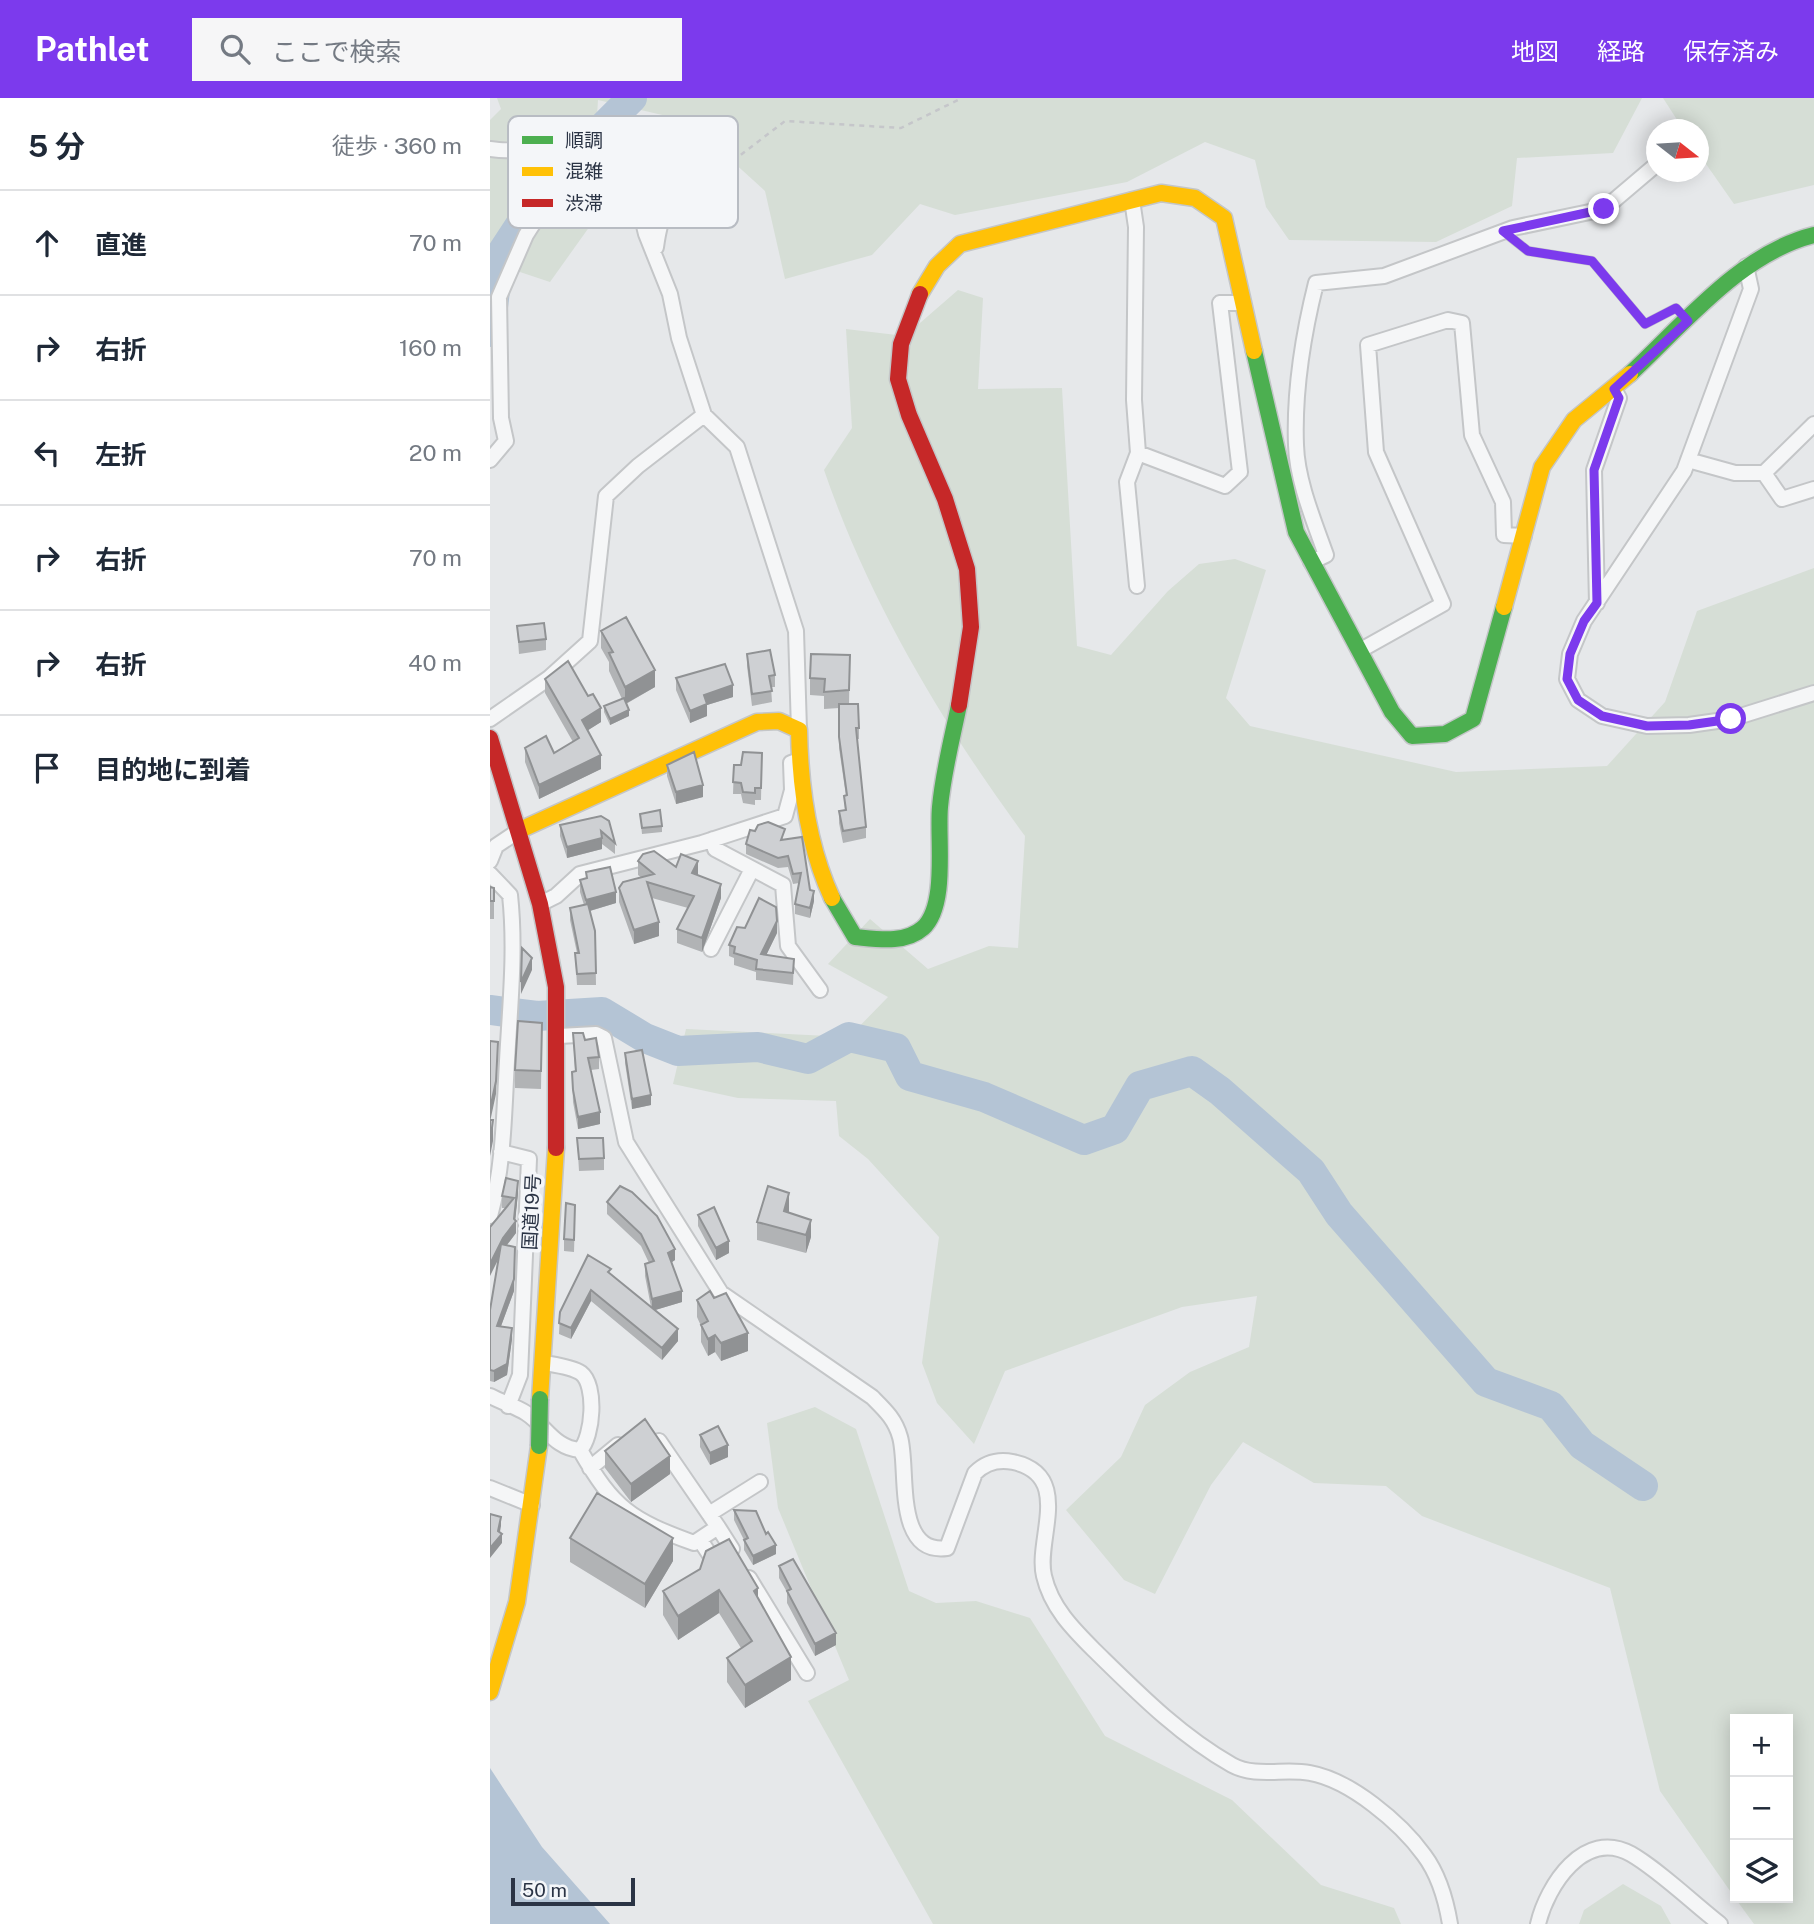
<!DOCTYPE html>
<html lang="ja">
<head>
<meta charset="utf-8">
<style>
	body { margin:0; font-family:"Public Sans","Noto Sans JP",sans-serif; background:#f6f6f7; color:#1f2937 }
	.controls { position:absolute; right:21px; bottom:21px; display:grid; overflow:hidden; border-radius:0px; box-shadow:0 4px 18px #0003 }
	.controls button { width:63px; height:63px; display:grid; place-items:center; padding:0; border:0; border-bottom:2px solid #e0e1e3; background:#fff; color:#1f2937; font:35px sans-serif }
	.compass { position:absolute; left:1156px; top:21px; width:63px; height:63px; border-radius:50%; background:#fff; box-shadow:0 4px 18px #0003; rotate:107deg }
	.scale { position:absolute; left:21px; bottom:18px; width:124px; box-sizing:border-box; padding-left:7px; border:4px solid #2b3445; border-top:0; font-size:19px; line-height:24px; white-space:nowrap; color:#2b3445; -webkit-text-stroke:5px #f4f6f9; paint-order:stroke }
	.stop { position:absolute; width:21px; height:21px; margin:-16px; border:5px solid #7c3aed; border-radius:50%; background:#fff }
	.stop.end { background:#7c3aed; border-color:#fff; box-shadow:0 2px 7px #0008 }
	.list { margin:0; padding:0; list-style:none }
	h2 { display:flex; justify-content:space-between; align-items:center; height:91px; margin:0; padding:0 28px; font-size:30px }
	h2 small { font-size:23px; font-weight:400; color:#747a83 }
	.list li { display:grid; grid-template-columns:46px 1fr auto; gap:21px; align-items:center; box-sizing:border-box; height:105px; padding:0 28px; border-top:2px solid #e0e1e3 }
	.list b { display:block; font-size:26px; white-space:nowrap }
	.list em { font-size:23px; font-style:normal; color:#747a83 }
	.icon { flex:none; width:38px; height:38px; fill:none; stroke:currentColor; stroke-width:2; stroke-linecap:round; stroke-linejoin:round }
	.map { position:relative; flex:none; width:1324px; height:1826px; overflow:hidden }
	header { display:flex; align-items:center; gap:42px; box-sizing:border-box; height:98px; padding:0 35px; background:#7c3aed; color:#fff }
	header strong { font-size:33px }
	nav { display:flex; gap:38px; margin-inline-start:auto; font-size:24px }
	.search { width:490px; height:63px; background:#f6f6f7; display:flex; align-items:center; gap:18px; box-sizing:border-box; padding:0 24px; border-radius:0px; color:#747a83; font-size:26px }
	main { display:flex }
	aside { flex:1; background:#fff }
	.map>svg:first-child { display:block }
</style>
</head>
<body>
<header>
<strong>Pathlet</strong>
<div class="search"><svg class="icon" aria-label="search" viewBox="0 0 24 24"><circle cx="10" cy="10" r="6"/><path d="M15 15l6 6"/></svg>ここで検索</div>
<nav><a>地図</a><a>経路</a><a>保存済み</a></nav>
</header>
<main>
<aside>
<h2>5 分<small>徒歩 · 360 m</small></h2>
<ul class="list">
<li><svg class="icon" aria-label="ahead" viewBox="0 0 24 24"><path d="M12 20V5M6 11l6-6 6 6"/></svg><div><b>直進</b></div><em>70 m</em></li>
<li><svg class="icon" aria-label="right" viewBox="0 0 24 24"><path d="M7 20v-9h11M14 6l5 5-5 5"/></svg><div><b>右折</b></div><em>160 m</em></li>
<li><svg class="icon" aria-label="left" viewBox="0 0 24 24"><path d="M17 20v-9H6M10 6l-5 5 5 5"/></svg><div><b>左折</b></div><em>20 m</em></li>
<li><svg class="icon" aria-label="right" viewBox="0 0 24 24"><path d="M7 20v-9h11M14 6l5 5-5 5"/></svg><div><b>右折</b></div><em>70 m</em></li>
<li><svg class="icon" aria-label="right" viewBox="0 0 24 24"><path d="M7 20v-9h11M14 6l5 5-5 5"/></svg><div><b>右折</b></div><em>40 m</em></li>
<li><svg class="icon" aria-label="arrive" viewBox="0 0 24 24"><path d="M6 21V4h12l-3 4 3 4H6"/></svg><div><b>目的地に到着</b></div></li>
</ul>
</aside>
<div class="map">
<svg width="1324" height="1826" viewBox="0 0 1324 1826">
	<rect width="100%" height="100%" fill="#e6e8ea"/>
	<path fill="#d6ded6" d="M7 0H1152L1123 55 1027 60 1022 108 946 144 799 142 776 109 765 62 715 44 637 84 465 117 430 106 382 157 295 181 275 93 198 23 108 2 100 128 60 184 0 164V22L11 11Z
		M1173 0H1324V87L1244 106 1209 56V32L1193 31Z
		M468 192 493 200 488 291 572 290 587 548 621 557 678 493 709 466 745 461 776 472 736 600 760 628 966 674 1117 668 1175 604 1207 513 1324 470V1826H1264L1245 1800H1298V1621H1245V1800L1170 1693 1120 1490 932 1418 896 1388 824 1385 753 1344 721 1387 665 1496 634 1482 576 1412 631 1359 655 1307 700 1274 759 1249 767 1198 692 1209 515 1273 484 1346 447 1305 432 1265 449 1139 378 1061 349 1038 346 1003 248 1000 183 986 196 931 359 939 398 899 338 866 380 821 438 871 499 848 528 850 535 738C453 627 379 503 334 372L362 330 356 231 415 238Z
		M325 1309 366 1331 419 1493 446 1505 486 1503 540 1520 615 1638 742 1702 831 1787 904 1810 911 1826H443L318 1603 359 1582 288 1410 277 1325Z
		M1133 1786 1171 1808 1181 1826H1089L1094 1812Z"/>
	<path fill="#b4c4d5" d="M0 1670 52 1749 120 1826H0Z"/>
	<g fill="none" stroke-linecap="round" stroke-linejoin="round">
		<path stroke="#b4c4d5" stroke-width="30" d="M0 234 9 159 59 83 142 0
			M0 912 47 918 112 914 155 940 188 953 268 949 318 961 359 939 406 950 420 978 494 999 594 1042 625 1031 650 988 702 973 730 993 821 1073 849 1116 996 1284 1061 1308 1092 1347 1153 1388"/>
		<g stroke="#c4c6c8" stroke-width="10">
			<path id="lane" d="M1014 134 1038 153 1102 163 1155 226 1186 210 1196 221"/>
		</g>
		<g stroke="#c4c6c8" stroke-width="18">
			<path id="street" d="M0 51C7 52 15 53 22 52 54 48 78 14 109 40L149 107 156 136 180 196 189 240 214 317 247 349 306 533 309 632
				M642 102 646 129 644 302 648 355
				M162 150 166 149C173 98 183 102 225 77
				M1256 168 1261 191 1194 373 1094 523 1080 556 1077 581 1088 602 1112 618 1157 628 1199 627 1241 621 1324 595
				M0 362 16 343 11 320 9 199 36 137 57 104 116 54
				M1198 362 1245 375H1274L1324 326
				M1274 375 1292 401 1324 391
				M821 464 836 457C824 423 807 383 806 347 804 293 813 237 826 185L894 178 1023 130 1114 111 1167 66
				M647 488 637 384 648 355 735 388 750 374 730 205H753
				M1107 505 1104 372 1129 300 1124 291
				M869 553 953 506 886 354 878 247 958 222 972 225 982 337 1013 404 1014 437 1034 438
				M0 621 59 580 100 543 116 398 148 368 214 317
				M223 741 225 751 293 787 298 848 330 892
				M0 763 6 748 30 732
				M0 776 20 797C26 852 20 907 17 963 14 1014 14 1068 0 1118
				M50 806 66 798 90 776 212 745 295 718 302 692 301 665 309 662
				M221 851 262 771
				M69 938 106 936 114 940 136 1044 231 1195 382 1299C395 1312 405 1321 410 1339 419 1370 403 1457 457 1450L485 1375C496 1364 508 1361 523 1364 584 1377 545 1442 554 1478 561 1509 583 1531 604 1552 647 1594 689 1637 742 1667 766 1680 794 1670 820 1675 860 1682 911 1725 934 1757 949 1777 956 1802 960 1826
				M11 1054 39 1061 30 1277 18 1308
				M0 1298C11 1304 25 1308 36 1315 56 1328 64 1350 90 1352 103 1339 107 1287 91 1275 82 1269 65 1267 54 1265
				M90 1352C124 1411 141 1422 204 1445L228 1429 169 1343
				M100 1370 128 1347
				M0 1390 42 1407
				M219 1416 270 1384
				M210 1442 224 1463 242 1451 228 1429
				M259 1480 317 1575
				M1048 1826C1057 1788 1094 1730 1141 1756 1169 1772 1203 1805 1230 1826"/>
		</g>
		<g stroke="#c4c6c8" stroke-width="19">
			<path id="fast" d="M764 253 806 434 902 614 922 638 955 636 983 621 1014 509
				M1140 276C1194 226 1251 155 1324 137
				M342 800 365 839C387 841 415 846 433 830 458 807 447 740 450 709 453 675 462 641 469 607"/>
		</g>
		<g stroke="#c4c6c8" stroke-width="19">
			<path id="slow" d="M430 196 447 168 470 146 671 95 705 100 734 120 764 253
				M1014 509 1052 369 1084 322 1140 276
				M30 732 267 624 289 623 309 632C310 688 318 748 342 800
				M50 1301 66 1050
				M0 1594 27 1504 49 1348"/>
		</g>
		<g stroke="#c4c6c8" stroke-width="19">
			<path id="jam" d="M430 196 411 246 408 281 419 317 455 401 477 471 481 529 469 607
				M0 640 50 806 66 889V1050"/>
		</g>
		<path stroke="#c5c6ca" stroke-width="2.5" stroke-dasharray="5 5" stroke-linecap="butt" d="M235 69 295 23 411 30 472 0"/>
		<use href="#lane" stroke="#f5f6f7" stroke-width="7"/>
		<use href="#street" stroke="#f5f6f7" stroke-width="14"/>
		<use href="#fast" stroke="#4caf50" stroke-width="16"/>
		<use href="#slow" stroke="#ffc107" stroke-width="16"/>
		<use href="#jam" stroke="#c62828" stroke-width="16"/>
		<g stroke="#b8bbbf" stroke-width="19" stroke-linecap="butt">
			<path id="fast-bridge" d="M49 1348 50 1301"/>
		</g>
		<use href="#fast-bridge" stroke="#4caf50" stroke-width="16"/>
	</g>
	<path fill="#b1b3b5" d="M27 528 56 541V552L29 556Z
		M111 533 165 589 136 606 139 618 120 627 114 614V608L132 601 119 573V564L111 550Z
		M257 556 285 577V589H281L282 604 262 608 257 568Z
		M360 557 359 606 369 630V641H367L376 729V740L353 745 349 725V713H355L354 698H356L349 650V610L334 611V598L320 597V580Z
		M186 580 243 599 217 607V618L200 625 186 592Z
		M55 581 111 624 98 632 111 671 49 701 35 664V650L64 655 83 644 55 595Z
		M272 655 271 702H265V707L253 705 251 696H243L244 667H251Z
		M177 667 213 699 186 706 177 678Z
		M150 716 172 728V734L152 736Z
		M111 718 125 745V756L112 746V751L77 760 70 738V727Z
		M294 741 324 803 320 820 305 816V806L309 785 303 786 298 769 288 770 256 756V746Z
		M148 763 186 769 207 777 231 800 212 854 187 845V831L198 810 162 800 169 838 144 846 129 804V790L152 780 148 777Z
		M96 774 126 805 100 813 105 833 106 887H87L85 855H87L80 822V810L94 807 90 794V782L96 781Z
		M0 789 4 790V821H0Z
		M287 835 276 857 304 861 303 887 266 882V874L244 867V860L239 858V847Z
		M52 925 51 991 25 990V972Z
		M83 935 95 942 109 959V971L101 972 110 1026 88 1031 83 1004 82 974 85 973Z
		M135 955 161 1007 142 1011 135 965Z
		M87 1040 114 1060V1072L89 1073Z
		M28 1095 25 1122 26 1135 17 1147 24 1193 11 1228 22 1241 17 1277 4 1284 0 1283V1212L16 1110H12V1098Z
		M117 1104 185 1162 181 1164 192 1204 165 1212 188 1243 172 1262 101 1203 81 1241 69 1236 70 1214 121 1176 161 1209 155 1178V1166L159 1165 151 1148 117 1116Z
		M299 1113 298 1115 321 1139 316 1155 267 1142V1124Z
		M208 1117 239 1155 226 1162 208 1128Z
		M85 1119 84 1154 74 1153V1141Z
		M224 1200 258 1253 231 1263 225 1254 218 1258 211 1244V1228L207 1219V1202Z
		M210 1337 238 1359 220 1367 210 1349Z
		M115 1353 180 1376 141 1404 115 1370Z
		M244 1412 276 1436 286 1456 263 1467 254 1452V1442L244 1422Z
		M80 1440 183 1463 155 1510 80 1464Z
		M289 1468 346 1547 325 1558 297 1505V1494L289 1480Z
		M210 1471 268 1501 301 1582 255 1610 237 1584V1560L251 1550 229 1515 188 1542 173 1517V1493Z"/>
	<path fill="#909294" d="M165 572V589L135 606V589Z
		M243 587V599L217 607V618L200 625V613L214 597Z
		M111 610V624L92 636V622Z
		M139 612V618L120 627V621Z
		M111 657V671L49 701V687Z
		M213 687V699L186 706V694Z
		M112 740V751L77 760V749Z
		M208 763V777L202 789V775Z
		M231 786V800L212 854V840Z
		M324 793V803L320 820V810Z
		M126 794V805L96 814V802Z
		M287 823V835L271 868V856Z
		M169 824V838L144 846V832Z
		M42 860V872L31 896V884Z
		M8 944 6 996 0 1024V1011Z
		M161 997V1007L142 1011V1001Z
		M110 1014V1026L88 1031V1019Z
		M3 1022V1043L0 1058V1045Z
		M28 1083V1095L25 1125 26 1123V1135L13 1152 0 1178V1166L13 1140Z
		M299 1095V1113L294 1131V1113Z
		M321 1122V1139L316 1155V1137Z
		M239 1143V1155L226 1162V1150Z
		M25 1149 24 1193 7 1239V1228Z
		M185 1151V1162L178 1167V1155Z
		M101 1192V1203L81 1241V1230Z
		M192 1193V1204L162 1213V1201Z
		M22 1230V1241L17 1277 4 1284V1273Z
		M188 1231V1243L172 1262V1250Z
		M258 1235V1253L231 1263V1245Z
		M225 1237V1254L218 1258V1241Z
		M238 1347V1359L220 1367V1355Z
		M180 1358V1376L141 1404V1386Z
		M11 1419V1428L9 1439 12 1436V1445L0 1460V1450L8 1433Z
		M183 1440V1463L155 1510V1486Z
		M286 1447V1456L263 1467V1458Z
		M268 1490V1513L264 1493Z
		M229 1492V1515L188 1542V1518Z
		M346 1535V1547L325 1558V1546Z
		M301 1559V1582L255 1610V1587Z"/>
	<path fill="#ced0d3" stroke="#909294" stroke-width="2" d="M136 519 165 572 135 589 119 555 123 554 111 533Z
		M54 525 56 541 29 544 27 528Z
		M280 552 285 577 279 578 282 593 262 596 257 556Z
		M321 556 360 557 359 592 334 594 335 581 320 580Z
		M78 563 98 598 103 596 111 610 92 622 111 657 49 687 35 650 56 638 64 655 89 640 55 581Z
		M235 566 243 587 214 597 217 606 200 613 186 580Z
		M134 600 139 612 120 621 114 608Z
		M349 606H368L369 630H366L376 729 353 733 349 713 356 712 354 698 357 697 349 639Z
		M204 654 213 687 186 694 177 667Z
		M253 654 272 655 271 690H265V695L253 694 251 685 243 684 244 667H251Z
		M170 712 172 728 152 730 150 716Z
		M111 718 119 723 125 745 111 733 112 740 77 749 70 727Z
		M278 724 295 731 291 742 312 739 320 792 324 793 320 810 305 806 311 775 303 776 298 758 288 760 256 746 260 732 265 733 268 727Z
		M164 753 186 769 191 756 208 763 202 775 231 786 212 840 187 831 204 798 157 784 169 824 144 832 129 790 133 784 164 776 148 763 153 756Z
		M120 769 126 794 96 802 90 782 97 780 96 774Z
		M0 789 4 790V803H0Z
		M269 800 286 809 287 823 271 856 304 861 303 875 266 871 267 862 244 855 245 849 239 847 247 829 255 830Z
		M98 806 105 833 106 875 87 876 85 855H89L80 810Z
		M32 850 42 860 31 884Z
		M28 923 52 925 51 973 25 972Z
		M83 935H93L95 942 106 940 109 959 98 960 110 1014 88 1019 83 992 82 974 86 973Z
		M0 943 8 944 6 983 0 1011Z
		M152 952 161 997 142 1001 135 955Z
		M0 1022H3L0 1045Z
		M87 1040H113L114 1060 89 1061Z
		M16 1080 28 1083 24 1121 26 1123 13 1140 0 1166V1129L24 1100 12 1098Z
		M130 1088 142 1094 167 1118 185 1151 178 1155 192 1193 162 1201 155 1166 164 1163 151 1136 117 1104Z
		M278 1088 299 1095 294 1113 321 1122 316 1137 267 1124Z
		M76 1105 85 1107 84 1142 74 1141Z
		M224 1109 239 1143 226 1150 208 1117Z
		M11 1146 25 1149 24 1181 7 1228 22 1230 17 1266 4 1273 0 1272V1212Z
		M98 1157 121 1171 118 1174 188 1231 172 1250 101 1192 81 1230 69 1225 70 1214Z
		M220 1193 224 1200 236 1195 258 1235 231 1245 225 1237 218 1241 211 1227 218 1223 207 1202Z
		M155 1321 180 1358 141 1386 115 1353Z
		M228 1328 238 1347 220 1355 210 1337Z
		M107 1395 183 1440 155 1486 80 1440Z
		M244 1412 266 1413 276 1436 278 1434 286 1447 263 1458 254 1442 258 1440Z
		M0 1416 11 1419 8 1433 12 1436 0 1450Z
		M239 1441 268 1490 264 1493 301 1559 255 1587 237 1560 262 1543 229 1492 188 1518 173 1493 210 1471 216 1453Z
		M303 1461 346 1535 325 1546 297 1493 301 1491 289 1468Z"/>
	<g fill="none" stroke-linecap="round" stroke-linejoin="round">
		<path stroke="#7c3aed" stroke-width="9" d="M1114 111 1013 133 1038 153 1102 163 1155 226 1186 210 1198 223 1124 291 1129 300 1104 372 1107 505 1094 523 1080 556 1077 581 1088 602 1112 618 1157 628 1199 627 1241 621"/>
	</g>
	<g text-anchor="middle" stroke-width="7" stroke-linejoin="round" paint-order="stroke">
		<g font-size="19" fill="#2b3445" stroke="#f4f6f9">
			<text transform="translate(41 1114) rotate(-87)" y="7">国道19号</text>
		</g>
	</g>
	<rect x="18" y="18" width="230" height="112" rx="10" fill="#f4f6f9" stroke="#b8bcc3" stroke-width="2"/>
	<rect x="32" y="38" width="31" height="8" fill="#4caf50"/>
	<rect x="32" y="69" width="31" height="9" fill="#ffc107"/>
	<rect x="32" y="101" width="31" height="8" fill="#c62828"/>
	<g font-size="19" fill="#2b3445">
		<text x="75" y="49">順調</text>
		<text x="75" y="80">混雑</text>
		<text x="75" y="112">渋滞</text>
	</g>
</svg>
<div class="controls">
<button>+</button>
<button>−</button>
<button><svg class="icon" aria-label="layers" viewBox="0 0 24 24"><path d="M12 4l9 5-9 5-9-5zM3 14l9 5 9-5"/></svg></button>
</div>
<svg class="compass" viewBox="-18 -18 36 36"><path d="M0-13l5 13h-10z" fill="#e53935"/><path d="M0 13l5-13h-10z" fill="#747a83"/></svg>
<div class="scale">50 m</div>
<div class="stop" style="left:1241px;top:621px"></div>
<div class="stop end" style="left:1114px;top:111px"></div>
</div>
</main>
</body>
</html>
